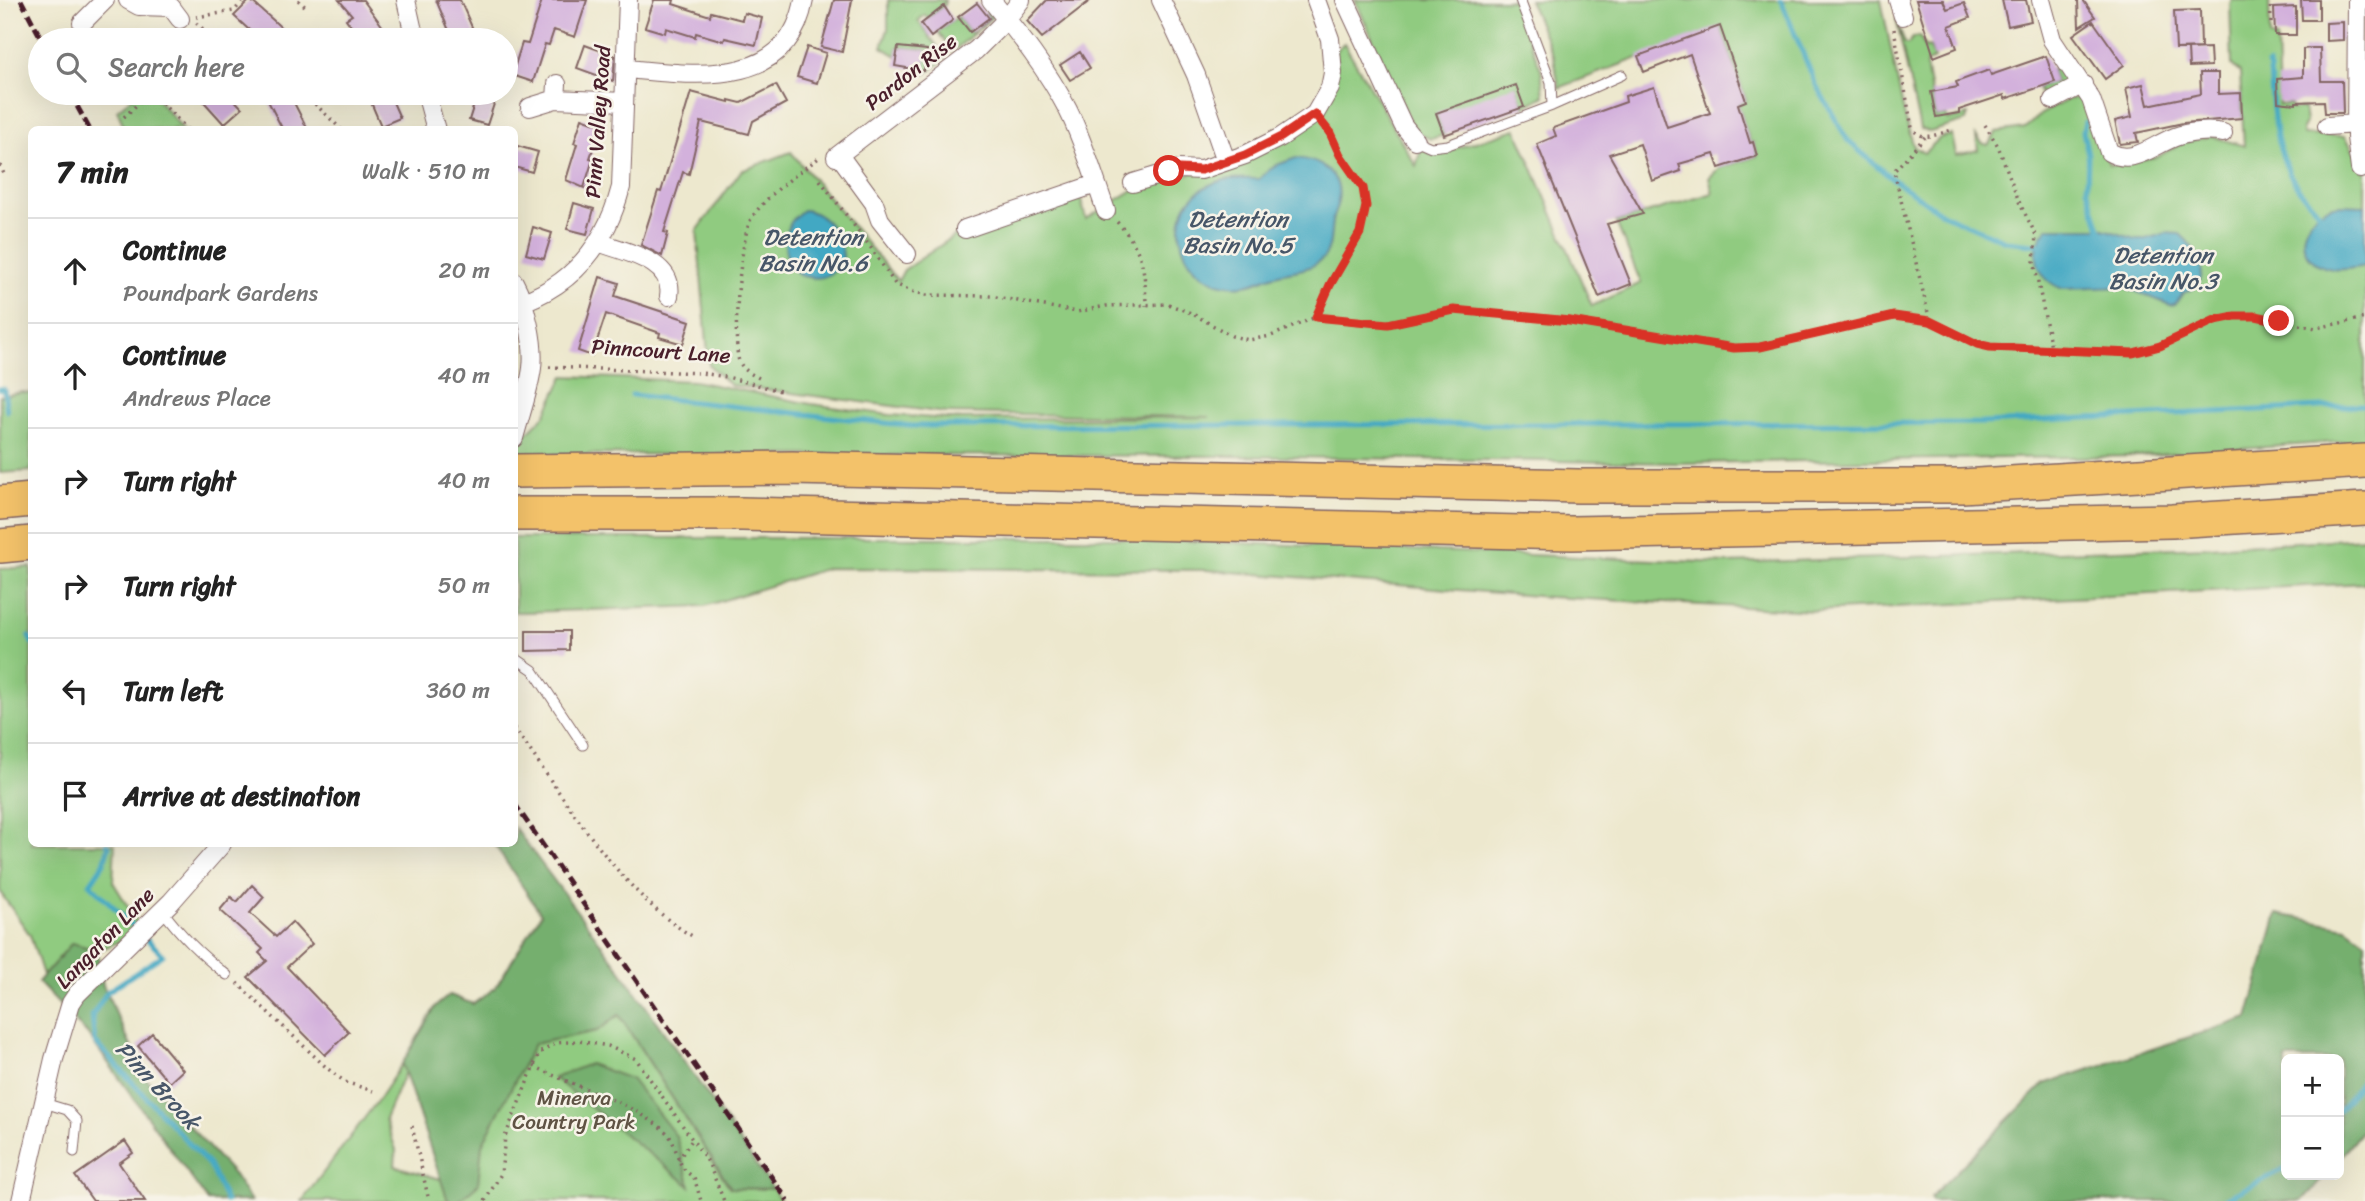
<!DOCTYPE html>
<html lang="en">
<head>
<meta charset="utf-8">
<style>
	body { margin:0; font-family:Sriracha,sans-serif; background:#f6f6f6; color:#222 }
	.controls { position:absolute; right:21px; bottom:21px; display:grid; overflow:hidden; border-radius:10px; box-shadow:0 7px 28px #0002 }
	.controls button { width:63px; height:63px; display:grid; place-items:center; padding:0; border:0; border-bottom:2px solid #e0e0e0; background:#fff; color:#222; font:35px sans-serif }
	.stop { position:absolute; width:21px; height:21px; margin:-16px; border:5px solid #d93025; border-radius:50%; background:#fff }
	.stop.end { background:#d93025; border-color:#fff; box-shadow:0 2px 7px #0008 }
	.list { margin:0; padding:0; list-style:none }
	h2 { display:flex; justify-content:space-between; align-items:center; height:91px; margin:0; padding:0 28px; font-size:30px }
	h2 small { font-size:23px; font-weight:400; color:#767676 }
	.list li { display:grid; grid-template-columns:46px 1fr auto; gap:21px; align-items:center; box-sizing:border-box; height:105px; padding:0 28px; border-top:2px solid #e0e0e0 }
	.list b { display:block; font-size:26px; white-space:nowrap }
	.list p { margin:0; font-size:23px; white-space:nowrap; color:#767676 }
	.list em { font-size:23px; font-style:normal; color:#767676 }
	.icon { flex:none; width:38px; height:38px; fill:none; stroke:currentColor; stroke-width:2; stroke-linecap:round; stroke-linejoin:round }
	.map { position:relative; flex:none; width:2365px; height:1201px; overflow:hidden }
	.search { position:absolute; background:#fff; box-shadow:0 7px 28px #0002; left:28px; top:28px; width:490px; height:77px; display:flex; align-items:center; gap:18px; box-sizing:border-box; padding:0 24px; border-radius:38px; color:#767676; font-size:26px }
	.panel { position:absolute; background:#fff; box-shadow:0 7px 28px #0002; left:28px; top:126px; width:490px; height:721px; border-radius:10px }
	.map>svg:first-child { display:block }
</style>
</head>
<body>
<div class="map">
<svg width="2365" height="1201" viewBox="0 0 2365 1201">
	<rect width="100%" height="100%" fill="#f7f3e8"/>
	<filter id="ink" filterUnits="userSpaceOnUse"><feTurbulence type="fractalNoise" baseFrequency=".0143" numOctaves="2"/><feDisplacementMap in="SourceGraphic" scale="14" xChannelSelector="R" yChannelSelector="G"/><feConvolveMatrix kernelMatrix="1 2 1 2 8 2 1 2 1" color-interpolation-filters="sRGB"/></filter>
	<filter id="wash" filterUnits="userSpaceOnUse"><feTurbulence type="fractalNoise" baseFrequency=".00686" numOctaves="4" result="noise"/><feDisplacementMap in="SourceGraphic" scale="28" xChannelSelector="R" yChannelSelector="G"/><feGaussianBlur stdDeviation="1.57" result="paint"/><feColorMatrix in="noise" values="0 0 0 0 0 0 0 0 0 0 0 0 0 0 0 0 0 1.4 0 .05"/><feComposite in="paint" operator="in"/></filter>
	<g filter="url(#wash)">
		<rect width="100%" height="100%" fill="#ede8ce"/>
		<path fill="#90cb80" stroke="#6d7556" stroke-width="2" d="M888 0H945L944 6 930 17 940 30 958 17 970 32 973 33 989 18 986 14 990 10 994 15 953 52 925 15 918 21 946 58 926 74 915 72V70L924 71 926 50 898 47 897 56 882 47 888 29Z
			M1355 0H1513L1541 69 1544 96 1524 107 1516 86 1437 114 1444 135 1431 139 1419 134 1412 125Z
			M1529 0H1881L1905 118 1914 147 1924 153 1941 137 1952 135 1956 155 1978 150 1976 136 1982 143 1988 145 1997 132 2025 128 2041 114 2069 99 2079 97 2085 100 2091 109 2109 165 2157 157 2182 143 2211 136 2244 146 2240 73 2232 65 2230 4 2232 0H2269L2270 38 2277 39 2279 105 2291 104 2292 109H2304L2306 122 2302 129 2303 135 2345 136 2365 169V440L2141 456 1678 463 1222 456 515 454V445L545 415 564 376 694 381 811 404 890 415 948 419 1210 417 946 413 730 385 709 365 697 231 741 171 791 152 898 281 904 270 965 229 1080 196 1086 219 1135 189 1201 170 1315 114 1332 53 1344 43 1416 166 1421 149 1435 155 1516 129 1592 306 1641 283 1616 222 1713 193 1709 178 1719 168 1757 156 1753 142 1750 143 1738 104 1746 100 1720 27 1559 88 1554 58Z
			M1896 18 1905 44H1908L1913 38 1920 36 1925 48 1930 47 1935 59 1927 62 1926 66 1936 117 1946 115 1948 120 1968 115 1966 121 1930 132 1920 129Z
			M2063 66C2071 83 2060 90 2045 96L2040 94 2038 88 2055 82 2051 70Z
			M138 93H152L183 129H125L117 110Z
			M21 392 31 393V471L0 473V396Z
			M514 538H1114L1727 563 2209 547 2365 538V583L1816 611 1549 597 1207 570 828 568 705 606 526 612H515Z
			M31 567 32 844H115L113 882 143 931 43 975 30 935 0 892V569Z
			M526 994 619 1015 730 1188 773 1189 781 1201H302L378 1100 402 1064 405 1072 385 1119 396 1150 395 1166 447 1181Z"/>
		<path fill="#74af6e" stroke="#5f674c" stroke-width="2" d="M515 828 617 965 773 1189 731 1188 619 1015 597 1031 534 1044 482 1145 478 1184 459 1201H448L402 1064 436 1006 450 995 473 1004 495 988 541 914 494 844H514Z
			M2277 914 2346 927 2365 941V1127L2339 1159V1059H2286V1175H2326L2302 1201H1932L1930 1198 2044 1084 2248 1018Z
			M72 943 97 950 103 985 145 1077 234 1175 251 1201H208L88 1035 38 982Z
			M589 1064 631 1079 676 1136 690 1186 554 1078Z"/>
		<path fill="#43a8c3" stroke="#466477" stroke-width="2" d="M1296 158C1320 160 1343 174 1338 201 1337 208 1333 214 1332 222 1330 235 1332 252 1320 261 1307 272 1290 270 1275 275 1264 278 1255 284 1244 285 1180 294 1152 204 1217 182 1231 177 1245 179 1259 179L1274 166Z
			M2339 205 2365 206V266C2355 268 2342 271 2332 269 2288 261 2298 210 2339 205Z
			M803 210C826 212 844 239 843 261 831 278 819 281 799 275 779 256 781 226 803 210Z
			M2048 228H2101L2135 239H2146L2166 233 2180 234C2199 250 2216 283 2183 293L2175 304 2170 305 2125 287 2063 289C2035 279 2028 249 2048 228Z"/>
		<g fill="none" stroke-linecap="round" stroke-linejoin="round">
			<path stroke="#43a8c3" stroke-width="5" d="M1781 0 1816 85 1848 141 1890 177 1941 213 2005 241 2043 245
				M2268 65 2270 69C2273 111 2273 151 2298 188 2306 199 2315 207 2323 217
				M2085 122 2083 132 2088 154 2087 188 2102 234
				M0 389H4L7 411
				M632 395 912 426 1983 423 2365 405
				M29 637 32 643
				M107 844 109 846 104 863 90 884 163 955 107 992 92 1016 95 1042 209 1165 226 1201
				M2339 1110 2365 1077
				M2221 1201 2286 1168"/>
		</g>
		<g id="blocks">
			<path fill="#d3b1dc" d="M250 0 273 20 294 40H260L234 16Z
				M339 0H363L383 27 365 40H361L346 19 352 15Z
				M436 0H460L475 34 461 40H453Z
				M542 0H587L575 37 554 30 549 45 545 44 533 82 512 75 522 43 528 44Z
				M654 0H674L673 4 710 16 711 12 742 20 744 13 762 18 756 45 725 38 724 41 696 33 695 37 666 28 665 33 645 27Z
				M834 0H852L842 52 821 47Z
				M1047 0H1091L1042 38 1027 21Z
				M1916 0H1943L1947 9 1964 3 1970 18 1949 26 1957 48 1934 57Z
				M2002 0H2026L2031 21 2008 26Z
				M2078 0H2083L2095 17 2079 27Z
				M2301 0H2319V20H2302Z
				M977 3 989 18 970 32 958 17Z
				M944 6 953 20 931 37 921 24Z
				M2296 7V35H2275L2274 8Z
				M2200 10 2201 48 2176 49 2174 11Z
				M2093 21 2124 65 2105 79 2073 35Z
				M2343 22V40L2326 41V23Z
				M1720 26 1746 101 1738 104 1750 143 1753 142 1757 156 1719 168 1714 154 1679 164 1681 171 1652 181 1640 144 1609 154 1643 214 1607 224 1631 284 1599 297 1537 144 1556 136 1553 128 1626 102 1625 96 1654 87 1667 127 1710 113 1690 54 1644 72 1638 56Z
				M585 45 615 56 613 81 577 68Z
				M807 47 826 53 817 83 797 77Z
				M898 47 927 50 924 71 895 66Z
				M2210 48 2211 66 2189 67 2188 49Z
				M2312 48H2320L2321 81H2342L2343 113H2325L2324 101 2296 102V104L2278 102 2277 79 2303 77V49Z
				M1080 52 1090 68 1070 80 1060 65Z
				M2046 56 2055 82 2005 99 2004 95 1959 110V113L1936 117 1931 92 1958 87 1956 82 1989 70 1991 75Z
				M2200 73H2218V94L2241 93 2242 118 2183 123 2136 133 2138 142 2120 144 2115 121 2132 117 2126 88 2143 84 2148 105 2201 94Z
				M776 85 786 103 753 121 749 134 701 122 689 174 683 172 664 232 668 233 662 256 641 245 658 191 661 192 691 92 729 102V100L741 103Z
				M1516 85 1524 107 1444 135 1436 113Z
				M196 93H228L242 108 224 124Z
				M280 93H289L308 130H283L267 99Z
				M367 93H389L400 118 381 126Z
				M476 98 494 104 487 125 469 120Z
				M582 118 601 125 590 158 593 159 584 188 566 180 577 144 574 143Z
				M514 145 538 152 532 172 514 167Z
				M574 203 594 209 587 234 567 229Z
				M533 227 552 233 544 259 526 254Z
				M600 277 619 283 615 296 690 321 683 344 659 337 660 333 606 314 592 356 578 351Z
				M526 631H569V650L526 651Z
				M252 885 264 897 250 913 276 937 292 922 312 944 287 967 349 1032 325 1055 248 977 267 961 259 953 263 949 220 910 231 897 237 902Z
				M152 1033 183 1070 169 1083 138 1046Z
				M125 1141 133 1153 119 1163 145 1201H93L75 1176Z"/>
		</g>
	</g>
	<g filter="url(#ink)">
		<use href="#blocks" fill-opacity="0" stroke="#836564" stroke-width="2"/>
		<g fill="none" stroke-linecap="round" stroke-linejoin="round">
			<g stroke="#836564" stroke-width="11">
				<path id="lane" d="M1552 106 1622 75
					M1415 140 1431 147 1448 145 1552 106 1551 82 1520 0
					M514 657 533 670 583 745
					M163 911C182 937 202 956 227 975
					M44 1103 67 1110 77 1121 74 1152"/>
			</g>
			<g stroke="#836564" stroke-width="20">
				<path id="street" d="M128 0 139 6 171 7 180 19
					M406 0 415 40
					M991 0C1019 34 1048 71 1068 110 1084 142 1094 177 1106 211
					M1161 0 1196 75 1226 161
					M1345 0 1403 125 1415 140
					M1898 0 1903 16
					M2041 0 2052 40 2091 99 2109 152C2133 166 2153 145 2175 137 2188 132 2209 130 2223 133
					M2357 0 2356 137 2360 169
					M82 23 105 0
					M626 69C695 75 788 90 804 0
					M557 84 556 99 624 102
					M426 93 436 130
					M2053 100 2083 84
					M530 107 556 99
					M2327 126 2357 124
					M839 155 874 203 880 220 907 254
					M836 157 976 50 1006 20 1021 0
					M1133 183 1179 169 1201 170 1245 155 1281 137 1315 114 1330 88 1333 73 1330 39 1316 0
					M965 229 1096 184
					M598 242C624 252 675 260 669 296
					M514 282C526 304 535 344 532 368 529 391 520 415 514 438
					M523 302C576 282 607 241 621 187L628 0
					M21 1201 54 1059 71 1003 77 994 171 902 222 844"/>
			</g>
			<g stroke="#836564" stroke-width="36">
				<path id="highway" d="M514 471 792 468 1578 486H1962L2365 461
					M0 503 32 500
					M514 514H742L1572 533 2172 521 2365 509
					M0 546 32 543"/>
			</g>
			<path stroke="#836564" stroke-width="3.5" stroke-dasharray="2 5" stroke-linecap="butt" d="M298 0 308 9
				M2270 0 2271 23
				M196 17 234 11 244 0
				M196 23 216 40
				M1894 29 1912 128C1923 143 1936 134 1952 130
				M169 40 167 38 171 33
				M152 93 188 130
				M315 104 342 130
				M124 117 149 93
				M1985 125 1998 146 2020 204 2036 235 2034 262 2051 348
				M1325 127 1340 155 1363 188 1366 206 1360 233 1330 285 1316 317 1388 324 1453 310 1570 321 1734 348 1760 347 1894 316 1930 321 1977 344 1990 347 2133 353 2160 346 2197 327 2235 316H2256L2316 328 2365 318
				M1925 137 1894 171 1930 321
				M0 165 4 174
				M820 180 871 248 895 284 911 291 926 295 991 296 1077 312 1106 306 1168 304 1191 313 1232 336 1249 340 1271 336 1316 317
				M1117 222C1143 250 1145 268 1146 306
				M549 367 701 373 727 377 784 392
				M759 378C751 374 743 370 739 361 732 341 740 235 752 217 770 192 796 175 820 157
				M514 728C564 796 619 893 692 936
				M237 983 328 1069 345 1082 373 1091
				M534 1066C576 1088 631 1101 666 1132 679 1144 674 1167 694 1177L701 1201
				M412 1126 429 1201
				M678 1160 692 1140
				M485 1201 501 1174 505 1137 539 1053 557 1043 579 1041 608 1046 636 1059 708 1162 724 1201"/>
			<use href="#lane" stroke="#fff" stroke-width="9"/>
			<use href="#street" stroke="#fff" stroke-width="18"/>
			<use href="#highway" stroke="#f3c26a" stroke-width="33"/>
			<path stroke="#4a1f2b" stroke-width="5" stroke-dasharray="10 5" stroke-linecap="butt" d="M21 0 42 40
				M70 93 90 130
				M514 803 788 1201"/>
		</g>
	</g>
	<g fill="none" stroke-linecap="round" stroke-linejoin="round" filter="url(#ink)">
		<path stroke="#d93025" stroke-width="9" d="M1169 171 1179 169 1201 170 1245 155 1281 137 1315 114 1330 133 1340 155 1363 188 1366 206 1360 233 1330 285 1316 317 1388 324 1454 310 1570 321 1734 348 1760 347 1894 316 1930 321 1977 344 1990 347 2133 353 2160 346 2215 320 2235 316H2256L2279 321"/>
	</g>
	<g text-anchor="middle" stroke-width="5" stroke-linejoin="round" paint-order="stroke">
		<g font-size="21" fill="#4a1f2b" stroke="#f7f3e8">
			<text transform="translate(911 72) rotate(-38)" y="7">Pardon Rise</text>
			<text transform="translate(598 122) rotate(-86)" y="7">Pinn Valley Road</text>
			<text transform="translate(661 351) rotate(4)" y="7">Pinncourt Lane</text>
			<text transform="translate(105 938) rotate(-46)" y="7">Langaton Lane</text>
		</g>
		<g font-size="21" fill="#5f5344" stroke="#f7f3e8">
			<text x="574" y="1105">Minerva<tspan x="574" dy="24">Country Park</tspan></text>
		</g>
		<g font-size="23" font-style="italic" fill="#475668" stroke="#f7f3e8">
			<text x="1238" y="227">Detention<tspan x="1238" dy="26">Basin No.5</tspan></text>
			<text x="813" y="245">Detention<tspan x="813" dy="26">Basin No.6</tspan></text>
			<text x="2163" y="263">Detention<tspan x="2163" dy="26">Basin No.3</tspan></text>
			<text transform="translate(158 1085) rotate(47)" y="8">Pinn Brook</text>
		</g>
	</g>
</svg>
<div class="controls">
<button>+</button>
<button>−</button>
</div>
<div class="stop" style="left:1169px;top:171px"></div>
<div class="stop end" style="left:2279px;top:321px"></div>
<div class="search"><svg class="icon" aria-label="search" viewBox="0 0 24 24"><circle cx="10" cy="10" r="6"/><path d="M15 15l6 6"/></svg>Search here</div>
<section class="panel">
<h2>7 min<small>Walk · 510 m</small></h2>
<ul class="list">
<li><svg class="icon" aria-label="ahead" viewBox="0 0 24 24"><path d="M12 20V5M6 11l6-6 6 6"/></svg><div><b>Continue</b><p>Poundpark Gardens</p></div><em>20 m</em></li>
<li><svg class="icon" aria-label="ahead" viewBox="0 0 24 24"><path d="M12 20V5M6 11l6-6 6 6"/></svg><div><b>Continue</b><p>Andrews Place</p></div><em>40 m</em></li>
<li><svg class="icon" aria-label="right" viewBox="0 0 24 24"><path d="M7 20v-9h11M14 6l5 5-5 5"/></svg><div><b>Turn right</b></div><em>40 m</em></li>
<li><svg class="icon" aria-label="right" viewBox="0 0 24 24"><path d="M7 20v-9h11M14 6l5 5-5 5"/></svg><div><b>Turn right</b></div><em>50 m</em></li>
<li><svg class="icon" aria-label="left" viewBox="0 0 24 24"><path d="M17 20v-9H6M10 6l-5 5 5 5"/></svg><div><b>Turn left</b></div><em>360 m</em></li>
<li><svg class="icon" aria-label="arrive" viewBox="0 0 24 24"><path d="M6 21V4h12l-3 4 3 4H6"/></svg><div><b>Arrive at destination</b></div></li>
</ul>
</section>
</div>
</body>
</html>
